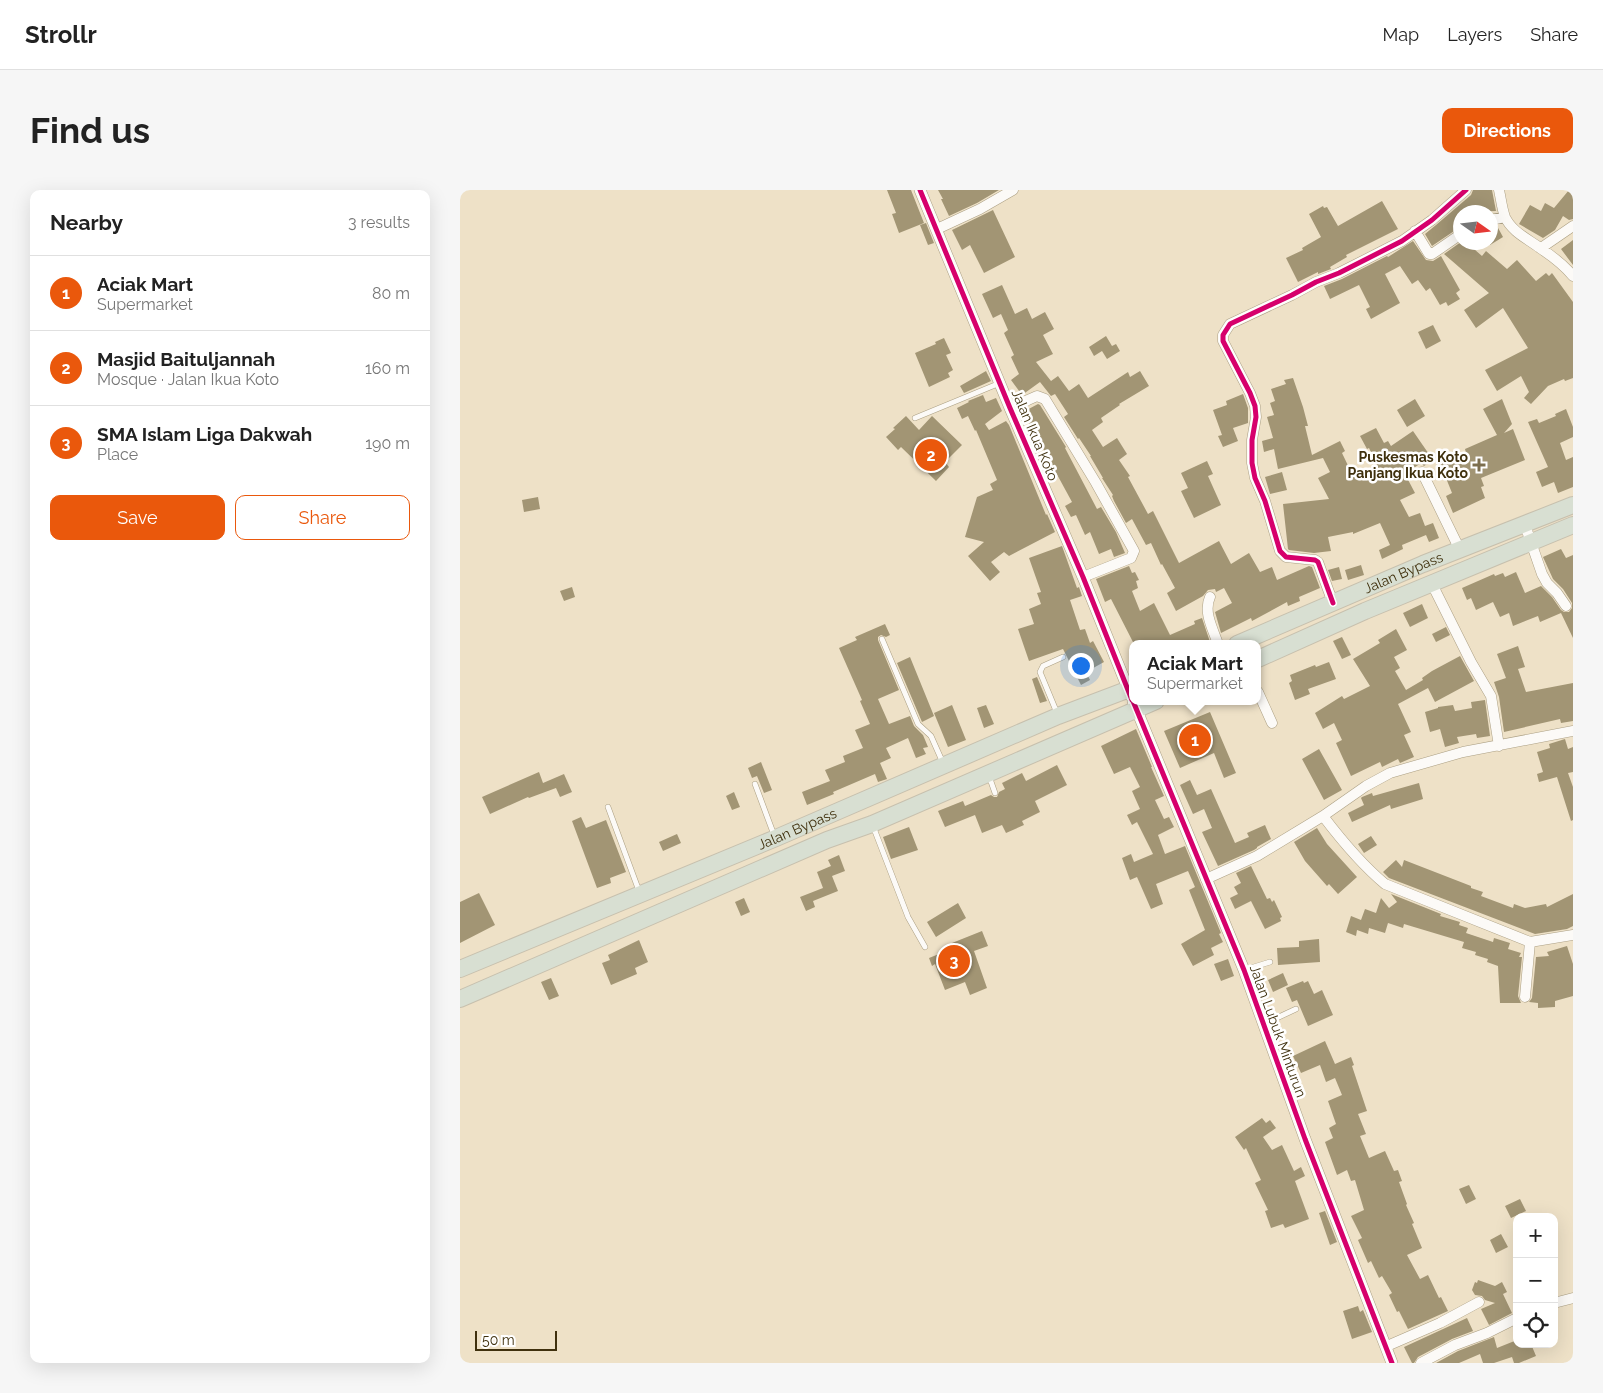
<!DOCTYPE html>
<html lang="en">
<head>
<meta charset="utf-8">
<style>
	body { margin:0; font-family:Raleway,sans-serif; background:#f6f6f6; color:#222 }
	.controls { position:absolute; right:15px; bottom:15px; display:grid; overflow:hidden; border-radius:10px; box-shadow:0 5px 20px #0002 }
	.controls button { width:45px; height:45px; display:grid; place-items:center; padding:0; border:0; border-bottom:1px solid #e0e0e0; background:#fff; color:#222; font:25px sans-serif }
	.compass { position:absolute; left:993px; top:15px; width:45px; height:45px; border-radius:50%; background:#fff; box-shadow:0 5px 20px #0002; rotate:104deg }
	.scale { position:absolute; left:15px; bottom:12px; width:82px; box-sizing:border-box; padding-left:5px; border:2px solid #3f300d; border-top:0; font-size:14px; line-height:18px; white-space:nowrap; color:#3f300d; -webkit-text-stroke:4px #fff; paint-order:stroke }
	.you { position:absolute; left:620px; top:475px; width:18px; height:18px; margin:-12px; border:4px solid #fff; border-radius:50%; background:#1a73e8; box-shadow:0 0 0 8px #1a73e833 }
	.badge { display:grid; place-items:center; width:32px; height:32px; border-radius:50%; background:#ea580c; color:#fff; font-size:16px; font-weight:700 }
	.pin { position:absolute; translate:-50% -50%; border:2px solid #fff; box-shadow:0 1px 5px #0006 }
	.popup { position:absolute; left:669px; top:450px; width:132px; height:65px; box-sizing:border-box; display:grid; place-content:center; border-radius:10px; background:#fff; filter:drop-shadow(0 1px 4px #0005); font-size:16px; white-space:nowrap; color:#767676 }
	.popup b { font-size:19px; color:#222 }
	.popup::after { content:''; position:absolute; left:50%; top:100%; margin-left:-10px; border:10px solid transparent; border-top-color:#fff }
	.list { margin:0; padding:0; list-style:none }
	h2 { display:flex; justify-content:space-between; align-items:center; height:65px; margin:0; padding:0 20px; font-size:21px }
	h2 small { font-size:16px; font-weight:400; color:#767676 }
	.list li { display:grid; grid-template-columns:32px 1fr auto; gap:15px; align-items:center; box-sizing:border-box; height:75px; padding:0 20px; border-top:1px solid #e0e0e0 }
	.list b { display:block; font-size:19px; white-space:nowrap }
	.list p { margin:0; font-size:16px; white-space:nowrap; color:#767676 }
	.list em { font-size:16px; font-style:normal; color:#767676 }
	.actions { display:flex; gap:10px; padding:15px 20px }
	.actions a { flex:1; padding:11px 0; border:1px solid #ea580c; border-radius:10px; text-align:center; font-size:18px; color:#ea580c }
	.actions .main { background:#ea580c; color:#fff }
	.icon { flex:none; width:28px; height:28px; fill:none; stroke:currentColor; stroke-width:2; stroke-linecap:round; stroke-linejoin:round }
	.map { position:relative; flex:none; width:1113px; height:1173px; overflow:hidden; border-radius:10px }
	header { display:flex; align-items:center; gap:30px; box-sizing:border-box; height:70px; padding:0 25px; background:#fff; border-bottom:1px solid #e0e0e0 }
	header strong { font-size:24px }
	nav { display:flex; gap:28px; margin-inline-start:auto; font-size:18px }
	.intro { display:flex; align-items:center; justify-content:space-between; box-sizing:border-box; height:120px; padding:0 30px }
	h1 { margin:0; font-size:35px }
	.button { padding:12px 22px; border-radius:10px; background:#ea580c; color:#fff; font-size:18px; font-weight:700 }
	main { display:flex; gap:30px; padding:0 30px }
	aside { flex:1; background:#fff; border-radius:10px; box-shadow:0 5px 20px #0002 }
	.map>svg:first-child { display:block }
</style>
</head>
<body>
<header>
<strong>Strollr</strong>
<nav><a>Map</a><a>Layers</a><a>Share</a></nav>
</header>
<div class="intro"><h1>Find us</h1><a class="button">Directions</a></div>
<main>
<aside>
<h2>Nearby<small>3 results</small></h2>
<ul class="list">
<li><span class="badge">1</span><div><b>Aciak Mart</b><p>Supermarket</p></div><em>80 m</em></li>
<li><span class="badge">2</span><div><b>Masjid Baituljannah</b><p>Mosque · Jalan Ikua Koto</p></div><em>160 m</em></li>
<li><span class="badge">3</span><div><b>SMA Islam Liga Dakwah</b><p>Place</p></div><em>190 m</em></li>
</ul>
<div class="actions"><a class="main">Save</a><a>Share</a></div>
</aside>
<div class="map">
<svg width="1113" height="1173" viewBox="0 0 1113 1173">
	<rect width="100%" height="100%" fill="#eee1c7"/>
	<path fill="#a29574" d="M427 0H451L464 33 439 43 432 24 436 23Z
		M478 0H539L517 13 489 26 481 9H483Z
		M1013 0H1032L1036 21 1000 22V37L972 56 965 44 976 35 1011 5Z
		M1109 0H1113V29L1109 30 1103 26 1095 40 1083 48 1059 34 1070 15 1081 21 1085 13 1094 18Z
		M922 11 938 39 886 65 887 67 870 77 871 79 858 84V82L838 92 826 68 843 60 842 58 861 47 849 24 863 16 864 18 867 17 878 36Z
		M533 20 555 67 524 83 510 55 502 60 492 40Z
		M466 33 474 53 468 55 460 35Z
		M1037 36 1043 47 1030 55V37Z
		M1113 50V75L1101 59Z
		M953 51 966 70 973 71 981 66 1000 100 996 103 1000 109 988 116 986 112 980 115 970 98 966 101 958 90 952 94 940 76 925 84 940 113 911 129 906 119 910 117 899 95 870 109 864 96 882 89 927 66 928 67Z
		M1001 52H1006L1022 66 1026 61 1047 79 1057 70 1076 91 1086 83 1089 86 1092 83 1113 112V188L1105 191 1104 189 1088 196 1071 214 1064 208 1069 202 1061 186 1037 201 1025 180 1068 158 1043 118 1016 138 1004 120 1029 103 984 64Z
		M542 95 555 124 567 118 572 129 585 122 594 139 583 145 593 164 576 172 591 191 598 186 609 201 619 194 628 208 668 182 670 187 680 181 689 196 659 214 660 215 641 228 643 232 632 240 643 257 657 248 667 264 659 270 670 286 668 287 688 324 693 321 719 373 759 351 771 374 789 363 800 382 812 377 817 390 849 376 852 377 860 398 839 407 840 411 828 416 827 412 792 431 791 428 761 443 755 422 772 413 764 398 756 402 755 399 748 400 743 406 716 421 707 403 715 398 702 374 701 375 691 353 686 355 672 329 666 333 654 311 652 306 653 305 642 288H643L630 266H631L619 248 618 249 604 227 608 224 595 204 591 206 580 192 562 205 551 190 559 184 551 167 554 165 544 143 548 140 541 124 533 128 522 104Z
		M973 135 981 151 966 159 958 142Z
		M646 146 652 156 656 154 660 161 647 169 642 161 634 166 629 157Z
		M484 148 491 163 486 165 493 180 488 183 490 187 469 197 455 163 476 154 475 152Z
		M526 181 531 191 504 203 500 196Z
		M833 188 843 217 848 236H845L852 265 880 251 885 261 882 263 893 286 918 277 909 258 907 259 900 246 916 238 924 253 928 251 931 256 953 241 973 270 964 276 961 273 945 284 955 303 940 310 949 327 960 323 965 336 973 333 979 348 969 352 966 345 942 355 943 359 922 369 919 360 930 355 920 333 893 344V342L868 347 871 361 854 363 829 360 828 359 823 314 869 309 858 288 870 282 863 268 818 279 814 259 804 262 802 251 813 248 807 227 814 225 810 213 815 211 811 199 826 194 824 190Z
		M783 204 788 218V233L773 238 778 251 763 257 758 246 762 245 753 220 767 215 766 211Z
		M523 205 526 212 536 208 542 221 525 234 529 240 546 231 549 235 586 325 587 324 595 342 549 366 544 362 531 372 540 382 530 391 508 366 524 352 505 347 517 307 533 300 530 294 537 290 516 240 515 241 508 226 502 229 497 218 509 212 508 211Z
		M955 209 965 226 947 237 937 220Z
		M1042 209 1052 234 1044 243 1053 239 1065 270 1021 288 1024 296 1021 297 1025 308 993 323 986 306 992 303 980 273 1006 263 1005 259 1037 245 1023 219Z
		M578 214 580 215 606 257 605 258 637 319 641 317 656 342 665 363 654 367 651 359 639 364 630 342 625 345 616 325 611 327 605 316 612 312 563 222Z
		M1106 219 1113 237V247L1100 253 1106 270 1113 267V297L1098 303 1094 292 1082 297 1076 282 1088 277 1068 232 1077 229 1079 233 1096 226 1095 224Z
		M446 226 459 240 472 226 502 255 485 272 489 277 476 291 441 257 438 260 426 247 435 239 433 238Z
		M747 271 753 284 748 286 761 315 734 328 721 301 728 298 721 283Z
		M822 282 827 300 810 304 805 287Z
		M78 307 80 319 64 322 62 310Z
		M602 356 617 398 619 397 622 406 610 410 620 440 625 439 630 453 633 451 644 472 626 482 630 490 621 495 603 459 569 471 558 439 574 434 569 419 581 414 577 403 581 402 569 368Z
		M1101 359 1106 368 1113 365V448L1101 423 1080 432 1078 426 1053 436 1049 423 1040 427 1033 412 1016 420 1011 408 1007 410 1002 398 1034 384 1035 386 1043 383 1045 387 1056 382 1065 403 1081 396 1092 407 1101 420 1104 422H1109L1112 418V413L1103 399 1093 389 1083 367Z
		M901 375 904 385 888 390 885 380Z
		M669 376 672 383 675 382 679 390 676 391 678 398 672 401 680 421 694 413 710 445 735 434 734 431 742 428 750 452 745 454H674L651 409 645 412 636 389Z
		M879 377 882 389 872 391 868 380Z
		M112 397 115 407 104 411 100 401Z
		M962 414 968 428 950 437 943 423Z
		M425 434 430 445 426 447 421 445 418 447V450L439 500 418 509 429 534 450 526 454 536 463 545 468 557 463 558 466 564 456 568 448 548 426 558 431 568 420 573 427 589 418 592 415 584 373 602 374 604 347 615 342 602 370 591 365 580 385 572 383 566 403 558 395 540 410 534 400 511 402 510 379 458 397 450 395 447Z
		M986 437 990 445 976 452 972 444Z
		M936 439 947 460 934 467 940 478 935 481 946 500 963 490 962 488 972 481 1000 466 1014 491 975 512 968 498 938 514 951 542 944 545 954 567 940 573 938 569 922 577 920 572 891 586 876 553 882 550 874 533 863 539 855 523 882 506 884 509 910 496 893 469 920 453 918 450Z
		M882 447 891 465 882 469 873 451Z
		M1058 456 1065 477 1058 479 1066 502 1113 493V531L1101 533 1100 529 1044 542 1039 507 1034 492 1046 488 1037 464Z
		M450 467 474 526 462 532 437 473Z
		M869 472 876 489 848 499 850 504 835 510 829 493 832 491 830 485 855 475 856 477Z
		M577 487 587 511 580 513 572 489Z
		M1025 510 1030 546 1017 548 1016 544 997 547 999 553 985 557 980 539 970 542 965 522 978 518V517L993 515 995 521 1012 518 1011 512Z
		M492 515 506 550 488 557 474 523Z
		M526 515 534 534 524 538 517 518Z
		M750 522 776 583 764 588 754 563 720 578 704 541Z
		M676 539 692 577H691L704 606 695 610 704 629 709 627 714 637 698 645 705 664 725 656 761 743 759 744 763 752 751 758 754 765 733 776 721 754 745 740 729 700 735 697 728 681 696 694 703 714 691 719 677 687 670 690 662 668 671 664 674 672 693 664 677 632 672 635 667 625 680 619 672 601 680 597 670 577 654 584 641 556Z
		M1105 549 1108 559 1113 557V582L1108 583 1113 597V630L1111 631 1097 587 1079 592 1077 584 1083 582 1077 562 1090 558 1089 554Z
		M859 559 882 600 864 610 842 569Z
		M301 572 312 600 304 603 297 586 292 588 288 578Z
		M597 575 607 595 575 611 580 622 562 631 564 635 546 643 542 635 522 643 515 625 485 637 478 621 503 611 505 616 531 605 534 607H537L539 602 545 599 542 593 562 583 566 591Z
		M79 582 83 593 104 584 112 602 100 607 96 598 69 608 68 607 30 624 22 607Z
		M730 590 737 605 751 599 775 653 789 647 787 643 805 635 811 649 797 657V658L794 660 758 676 742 642 752 638 744 619 733 624 720 595Z
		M959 593 963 609 931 619 930 615 892 632 888 623 904 615 901 608 902 607 912 603 913 606Z
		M274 602 280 617 272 620 266 606Z
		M121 627 126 638 146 630 166 682 150 688 151 693 137 698 112 631Z
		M449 637 458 660 431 669 423 647Z
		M857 638 867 654 897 687 878 704 869 694 867 696 845 671 834 652Z
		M217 644 221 653 203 661 199 652Z
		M911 646 917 655 904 663 898 654Z
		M379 665 385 681 372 686 378 701 353 711 355 717 346 721 340 707 363 698 357 682 371 676 368 670Z
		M936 670 942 677 944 670 1011 696V698L1023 702 1021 706 1053 718 1054 714 1065 718 1086 714 1087 717 1113 704V736L1107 739 1075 744 929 688 923 682Z
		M791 676 807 709 810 708 812 712 814 710 822 727 820 728 821 731 805 739 791 711 775 719 770 708 778 704 774 697 781 693 776 683Z
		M19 703 35 735 0 753V712Z
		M931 704 981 724 980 726 1000 732 999 735 1008 738 1006 743 1033 752 1034 748 1050 753 1048 759 1061 763 1059 767H1062L1058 806 1061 813H1040L1038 776 1027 772 1028 769 1015 765 1016 762 1002 758 1004 752 944 734 943 738 928 733 925 743 909 738 908 744 897 740 896 746 886 742 891 726 901 730 905 719 916 723 921 708 929 718 937 712Z
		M284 708 290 722 281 726 275 712Z
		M498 713 506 728 476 747 467 732Z
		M522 741 528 756 514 761 527 798 510 805 505 792 485 800 475 774 472 776 469 768 494 758 492 753Z
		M859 749 860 772 818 775 817 758 839 757V751Z
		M179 750 188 772 175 778 177 784 151 795 142 773 150 770 148 765Z
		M1107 756 1113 774V806L1095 811V817L1078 818V813L1069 812 1072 808 1076 767 1089 766 1087 762Z
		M768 769 774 786 761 791 754 774Z
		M823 783 828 795 813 802 808 790Z
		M91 788 99 806 89 810 81 792Z
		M843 791 844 793 848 791 854 804 862 800 873 825 848 836 837 810 832 812 826 798Z
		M865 851 875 874 891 867 894 875 892 876 907 921 898 924 906 944 900 946 909 968 925 961 934 981 938 980 942 991 939 992 947 1014 946 1015 954 1033 952 1034 962 1058 947 1065 960 1089 968 1085 979 1108 981 1107 988 1121 948 1139 939 1121 937 1122 929 1105 932 1103 922 1086 919 1088 911 1071 908 1073 898 1050 902 1048 891 1026 904 1020 895 990 891 991 887 980 877 985 865 952 873 948 869 938 876 934 868 911 882 905 875 888 866 892 860 875 841 883 833 866Z
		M802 928 806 933 810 930 816 938 803 947 812 960 822 955 834 981 841 977 845 986 835 991 849 1029 825 1038 823 1034 811 1038 805 1021 808 1020 795 993 801 990 786 958 784 960 775 947Z
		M1009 995 1016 1009 1006 1014 999 999Z
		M1060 1009 1066 1021 1051 1028 1045 1016Z
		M865 1021 877 1052 870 1055 859 1023Z
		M1041 1044 1048 1057 1036 1063 1030 1050Z
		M1018 1090 1035 1096 1042 1092 1047 1102 1043 1104 1052 1123 1029 1135 1021 1119 1035 1113 1025 1110 1022 1106 1015 1105 1012 1100 1015 1092 1017 1093Z
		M898 1116 900 1122 903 1120 912 1142 892 1149 883 1121Z
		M1007 1128 1013 1141 992 1149 958 1167 954 1173H952L944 1157Z
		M1034 1147 1037 1158 1057 1150V1154H1071L1076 1166 1059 1173H1054L1052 1167 1034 1173H1023L1020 1164 999 1173H976L998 1161Z"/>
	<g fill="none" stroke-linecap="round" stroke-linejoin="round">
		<g stroke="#ab9f83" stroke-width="6">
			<path id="service" d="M455 228 540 193
				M422 449 458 534 471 546 483 573
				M597 523 580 482 583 476 603 467
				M529 586 535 603
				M295 594 314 645
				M148 617 179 701
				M413 636 448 727 465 757
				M784 780 810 772
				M804 834 836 819"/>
		</g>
		<g stroke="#ab9f83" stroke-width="11">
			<path id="minor" d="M1039 0C1041 9 1042 19 1045 27 1052 42 1068 49 1080 58 1092 66 1104 75 1113 86
				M1030 30 1045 27
				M477 39 520 19 553 0
				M955 41 969 64H972L1001 44
				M1081 58 1113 36
				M550 218 577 206 585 209 636 293 674 361 671 368 623 387
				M962 282 1000 360
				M1065 335 1082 384 1087 393 1097 403 1106 416
				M972 394 1011 472 1031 506 1039 556
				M750 407C743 422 753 439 758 454
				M873 413 858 372 855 370 826 367 820 361 805 311 795 288 792 273V250L796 227 795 216 790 203 763 151V145L770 134 832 105 856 92 879 83 942 51 972 30 1006 0
				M798 502 812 533
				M863 626C882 651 901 674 925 694L1070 752 1113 745
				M746 689 797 666 863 626 906 596 930 583 1003 562 1113 541
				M1065 807 1070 752
				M1094 1113 1113 1108
				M927 1156 980 1133 1019 1112
				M961 1173 995 1155 1027 1143 1057 1128"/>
		</g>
		<g stroke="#ab9f83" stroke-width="12">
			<path id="tertiary" d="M460 0 550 218 623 387 671 506
				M673 511 784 780 845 949 932 1173"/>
		</g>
		<g stroke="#c7c0ae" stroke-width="18">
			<g id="trunk">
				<path id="s1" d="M777 454 963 374 1113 315"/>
				<path d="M798 469 905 421 1113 335"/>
				<path id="s2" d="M0 779 316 648 598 526 672 498"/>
				<path d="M0 809 367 650 412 634 696 511"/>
			</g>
		</g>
		<use href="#service" stroke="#fcfaf7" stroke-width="5"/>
		<use href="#minor" stroke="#fcfaf7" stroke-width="10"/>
		<use href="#tertiary" stroke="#fcfaf7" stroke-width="11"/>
		<use href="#trunk" stroke="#d8dfd2" stroke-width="16"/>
		<g stroke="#fff" stroke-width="8">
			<path id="cycleway" d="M460 0 550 218 623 387 672 510
				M873 413 858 372 855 370 826 367 820 361 805 311 795 288 792 273V250L796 227 795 216 790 203 763 151V145L770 134 832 105 856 92 879 83 942 51 972 30 1006 0
				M673 511 784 780 845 949 932 1173"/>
		</g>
		<use href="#cycleway" stroke="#d6006c" stroke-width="5"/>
	</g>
	<path fill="#7c6e4e" stroke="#fff" stroke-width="2" d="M1016.5 267.5h5v5h5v5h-5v5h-5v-5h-5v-5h5z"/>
	<g text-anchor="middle" stroke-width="5" stroke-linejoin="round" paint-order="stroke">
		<g font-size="14" fill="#3f300d" stroke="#fff">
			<text transform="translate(575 245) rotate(67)" y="5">Jalan Ikua Koto</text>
			<text dy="5" stroke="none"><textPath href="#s1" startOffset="181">Jalan Bypass</textPath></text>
			<text dy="5" stroke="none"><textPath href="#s2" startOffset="365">Jalan Bypass</textPath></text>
			<text transform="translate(818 841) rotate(70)" y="5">Jalan Lubuk Minturun</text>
		</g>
		<g font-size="14" font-weight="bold" fill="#3f300d" stroke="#fff" text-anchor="end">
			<text x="1008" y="272">Puskesmas Koto<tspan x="1008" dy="16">Panjang Ikua Koto</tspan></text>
		</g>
	</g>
</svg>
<div class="controls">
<button>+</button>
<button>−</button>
<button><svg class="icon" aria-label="locate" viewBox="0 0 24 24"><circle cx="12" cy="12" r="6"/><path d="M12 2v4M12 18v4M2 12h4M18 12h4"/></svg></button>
</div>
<svg class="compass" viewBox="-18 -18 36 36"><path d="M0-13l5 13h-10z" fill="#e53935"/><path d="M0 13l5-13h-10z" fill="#767676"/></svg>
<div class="scale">50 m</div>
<div class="you"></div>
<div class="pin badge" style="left:735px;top:550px">1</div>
<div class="popup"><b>Aciak Mart</b>Supermarket</div>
<div class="pin badge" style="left:471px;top:265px">2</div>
<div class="pin badge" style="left:494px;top:771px">3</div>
</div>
</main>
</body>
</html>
